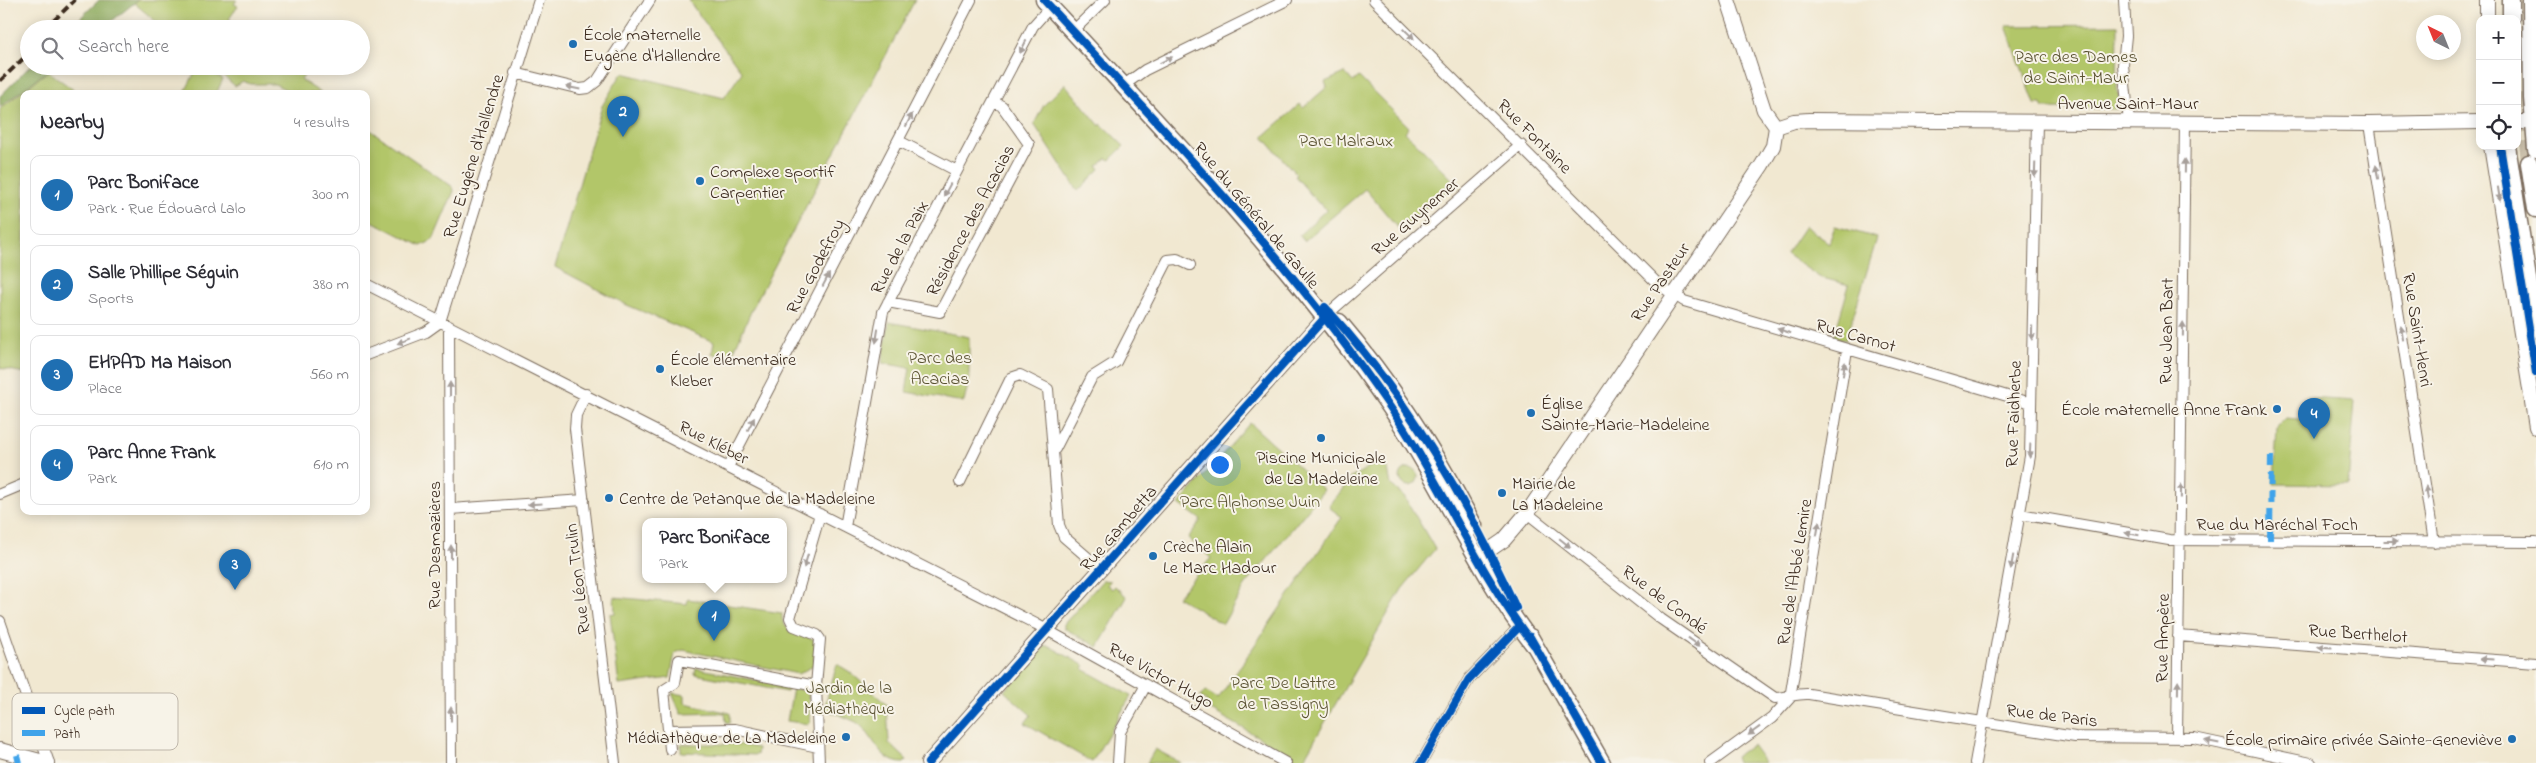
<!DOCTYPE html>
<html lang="en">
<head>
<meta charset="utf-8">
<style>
	body { margin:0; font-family:"Indie Flower",sans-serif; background:#f2f2f3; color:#2b2b33 }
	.controls { position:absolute; right:15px; top:15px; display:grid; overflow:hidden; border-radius:10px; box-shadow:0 2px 12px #0003 }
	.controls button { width:45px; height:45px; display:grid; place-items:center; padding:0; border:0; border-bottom:1px solid #e1e1e2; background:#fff; color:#2b2b33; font:25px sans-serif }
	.compass { position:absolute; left:2416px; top:15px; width:45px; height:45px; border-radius:50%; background:#fff; box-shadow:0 2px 12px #0003; rotate:317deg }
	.you { position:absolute; left:1219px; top:464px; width:18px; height:18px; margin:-12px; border:4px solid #fff; border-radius:50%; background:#1a73e8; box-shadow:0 0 0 8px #1a73e833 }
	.badge { display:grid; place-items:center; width:32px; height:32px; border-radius:50%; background:#1f6fb2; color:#fff; font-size:16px; font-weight:700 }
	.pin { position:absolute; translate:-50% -41px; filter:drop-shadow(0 1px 2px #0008) }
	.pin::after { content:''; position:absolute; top:26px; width:18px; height:15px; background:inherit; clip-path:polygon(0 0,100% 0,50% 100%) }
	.popup { position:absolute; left:642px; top:518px; width:145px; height:65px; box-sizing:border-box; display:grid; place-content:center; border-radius:10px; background:#fff; filter:drop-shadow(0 1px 4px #0005); font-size:16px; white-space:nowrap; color:#7c7c81 }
	.popup b { font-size:19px; color:#2b2b33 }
	.popup::after { content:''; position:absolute; left:50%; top:100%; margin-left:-10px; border:10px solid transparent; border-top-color:#fff }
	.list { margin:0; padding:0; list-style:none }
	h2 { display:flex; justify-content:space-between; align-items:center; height:65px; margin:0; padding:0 20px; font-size:21px }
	h2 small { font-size:16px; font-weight:400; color:#7c7c81 }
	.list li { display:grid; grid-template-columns:32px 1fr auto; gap:15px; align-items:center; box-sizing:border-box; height:80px; margin:0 10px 10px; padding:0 10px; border:1px solid #e1e1e2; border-radius:10px }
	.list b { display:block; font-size:19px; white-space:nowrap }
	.list p { margin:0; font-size:16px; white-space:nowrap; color:#7c7c81 }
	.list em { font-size:16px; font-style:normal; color:#7c7c81 }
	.icon { flex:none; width:28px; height:28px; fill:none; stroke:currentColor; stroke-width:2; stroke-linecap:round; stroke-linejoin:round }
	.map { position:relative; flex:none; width:2536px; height:763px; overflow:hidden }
	.search { position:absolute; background:#fff; box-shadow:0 2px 12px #0003; left:20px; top:20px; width:350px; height:55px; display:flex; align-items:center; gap:12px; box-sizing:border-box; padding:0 18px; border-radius:28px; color:#7c7c81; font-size:19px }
	.panel { position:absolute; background:#fff; box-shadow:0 2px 12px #0003; left:20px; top:90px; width:350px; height:425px; border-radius:10px }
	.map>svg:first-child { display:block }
</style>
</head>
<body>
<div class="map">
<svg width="2536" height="763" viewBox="0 0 2536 763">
	<rect width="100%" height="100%" fill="#f7f3e8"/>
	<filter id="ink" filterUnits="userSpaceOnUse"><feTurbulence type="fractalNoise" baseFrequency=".02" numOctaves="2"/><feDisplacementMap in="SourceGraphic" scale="10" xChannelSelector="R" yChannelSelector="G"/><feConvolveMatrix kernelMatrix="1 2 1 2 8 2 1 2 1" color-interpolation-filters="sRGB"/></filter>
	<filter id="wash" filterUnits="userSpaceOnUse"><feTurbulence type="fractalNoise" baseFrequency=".0096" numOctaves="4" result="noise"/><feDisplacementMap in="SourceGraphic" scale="20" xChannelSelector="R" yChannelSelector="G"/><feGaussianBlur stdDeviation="1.12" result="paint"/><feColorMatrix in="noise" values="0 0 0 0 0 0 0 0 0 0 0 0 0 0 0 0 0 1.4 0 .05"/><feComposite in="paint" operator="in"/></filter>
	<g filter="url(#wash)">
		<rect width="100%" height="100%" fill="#f1e8d1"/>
		<path fill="#b2c669" stroke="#767844" d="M138 0H237L234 4 238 6 229 19 242 29H165L134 3Z
			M688 0H915L753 307 731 357 712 354 714 342 627 305 555 267 602 106 622 73 724 98 742 72Z
			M2118 25 2117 87 2121 109 2044 108 2042 104H2035L2006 26Z
			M198 66 223 79 216 94H184Z
			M212 66H296L306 73 301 80 321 93 294 94 275 84H250L243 81 235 86Z
			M48 71 79 94H24V373L0 368V109Z
			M1345 73 1353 82 1359 77 1409 127 1405 132 1456 183 1400 230 1365 189 1304 241 1299 235 1326 210 1321 203 1319 204 1295 176 1296 174 1263 137 1300 104 1303 108 1327 87 1325 82Z
			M1065 84 1100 126 1101 124 1124 146 1110 160 1107 158 1098 166 1100 169 1078 191 1034 124 1044 105Z
			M366 127 453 187 454 191 433 240 421 246 366 218Z
			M1805 226 1829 243 1835 226 1877 238 1846 340 1834 337 1849 285 1819 277 1786 254Z
			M889 322 969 337V381L964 402 906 392 910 368 882 363Z
			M2309 398 2355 401 2348 485 2274 484 2277 427 2286 418 2307 420Z
			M1250 423 1324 490 1245 586 1223 624 1177 597 1211 558 1188 538 1201 520 1179 504Z
			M1380 460 1388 469 1391 485 1404 496 1435 549 1402 589 1302 762 1204 706 1207 701 1200 697 1205 691 1218 699 1342 517 1330 508V505L1351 478Z
			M1400 477a9 9 0 1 1 18 0a9 9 0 1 1-18 0Z
			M1103 580 1110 581 1107 585 1112 589 1115 586 1127 597 1098 647 1064 628V624Z
			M614 597 687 604 688 599 782 613C780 632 801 633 815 640L816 643 813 666 798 674 683 650 675 653 670 678 619 685 610 614 615 613Z
			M1045 646H1049L1085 666 1083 669 1131 696 1092 762 1025 723 1031 715 1004 691Z
			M837 664 850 672 887 705 889 743 907 760 904 763C878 763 874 733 856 722 846 717 834 713 824 709Z
			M696 668 789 687 787 692 695 674Z
			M793 688 808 692 810 722 808 724 787 721Z
			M672 693 685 695V703L730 713V723L726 722 725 713 681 714Z
			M681 744H738L758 748 757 755 681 752Z
			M1752 745 1765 763H1737L1735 757Z
			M1155 749 1181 763H1147Z"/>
		<path fill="#8dab5d" stroke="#646a3e" d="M99 0H138L102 29H69Z
			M30 66H54L0 107V96Z"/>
	</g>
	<g filter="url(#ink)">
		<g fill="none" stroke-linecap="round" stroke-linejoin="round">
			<path stroke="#cdc2ad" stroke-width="16" stroke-dasharray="16 8" stroke-linecap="butt" d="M2523 93 2529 163"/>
			<g stroke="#7b6c5d" stroke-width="12">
				<path id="street" d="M1374 0 1659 285 1684 301 2031 403
					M2124 0 2126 36 2123 65 2129 122
					M1073 31 1105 0
					M515 73 580 89 588 88 597 81 650 0
					M1124 85 1145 70 1287 0
					M2369 124 2434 542
					M899 141 957 171
					M366 284 1036 624 1286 763
					M888 302 940 312 1029 144 1002 106 994 102
					M1330 312 1521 145
					M440 322 539 0
					M449 326 451 763
					M366 355 426 332 440 322
					M586 394 576 415 575 429 615 763
					M1055 449 1092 377 1116 362 1168 260 1177 259 1190 265
					M728 467 971 0
					M960 482 1011 378 1020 375 1048 389 1059 525 1064 537 1101 569
					M0 494 24 484
					M450 509 584 500
					M1527 513 1661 619 1775 698C1787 698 1797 693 1809 694L2075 737 2194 738 2311 763
					M2020 514 2169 540 2536 542
					M845 527 883 312 1033 26 1050 7
					M0 621 49 763
					M2178 636 2536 663
					M816 686 820 639 817 635 794 626 790 618 820 514
					M669 730 735 729 818 747
					M2177 736 2185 122
					M670 749 664 690 675 683 679 660 816 686 819 763
					M1118 763 1120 732 1146 685
					M1421 763 1469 679 1520 626
					M1710 763 1772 718 1790 698 1847 350
					M1975 763 2030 456 2037 121"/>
			</g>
			<g stroke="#7b6c5d" stroke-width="16">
				<path id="secondary" d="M1728 0 1764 110 1776 127
					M2487 19V0
					M2517 122H2536
					M1776 127 1794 121 1809 120 2369 124 2480 122
					M2491 146 2536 427
					M1479 557 1504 540 1527 513 1762 165 1773 146 1776 127
					M0 750 47 763
					M928 763 1330 312"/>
			</g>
			<g stroke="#7b6c5d" stroke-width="19">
				<path id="primary" d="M1044 0C1165 131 1289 259 1390 407 1442 483 1478 574 1534 645
					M2511 0V19
					M2531 0 2532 98 2536 149
					M2507 146 2536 329
					M2529 163 2536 209
					M1339 322C1392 384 1436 453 1474 526
					M1530 637 1602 763"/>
			</g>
			<use href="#street" stroke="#fff" stroke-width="10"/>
			<use href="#secondary" stroke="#fff" stroke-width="14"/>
			<use href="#primary" stroke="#fff" stroke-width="16"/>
			<path stroke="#3b2a1e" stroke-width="4" stroke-dasharray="8 4" stroke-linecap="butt" d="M45 29 75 0
				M0 81 29 53"/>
			<path stroke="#3fa3ea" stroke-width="6" stroke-dasharray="12 6" stroke-linecap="butt" d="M2270 540 2271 451
				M17 755 19 763"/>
			<g stroke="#f7f3e8" stroke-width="11">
				<path id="cycleway" d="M1044 0C1165 131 1289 259 1390 407 1442 483 1478 574 1534 645
					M2500 146 2536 373
					M1325 307C1404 393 1468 502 1516 608
					M1530 637 1602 763
					M928 763 1330 312
					M1421 763 1469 679 1520 626"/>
			</g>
			<use href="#cycleway" stroke="#0057b8" stroke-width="8"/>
		</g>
		<defs><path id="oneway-solid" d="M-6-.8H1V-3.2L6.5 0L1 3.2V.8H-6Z" transform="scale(1.25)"/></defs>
		<g fill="#a79f9a">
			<use href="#oneway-solid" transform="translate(1409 34) rotate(45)"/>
			<use href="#oneway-solid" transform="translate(1023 47) rotate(117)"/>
			<use href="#oneway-solid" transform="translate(1166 60) rotate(-26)"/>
			<use href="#oneway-solid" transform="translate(573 88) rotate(-169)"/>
			<use href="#oneway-solid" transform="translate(909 120) rotate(-63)"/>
			<use href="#oneway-solid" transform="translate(2185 166) rotate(-89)"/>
			<use href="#oneway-solid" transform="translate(2035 170) rotate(92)"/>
			<use href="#oneway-solid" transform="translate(2377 172) rotate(-99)"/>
			<use href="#oneway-solid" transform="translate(947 190) rotate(118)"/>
			<use href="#oneway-solid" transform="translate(2499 194) rotate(81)"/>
			<use href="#oneway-solid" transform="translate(826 280) rotate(-62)"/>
			<use href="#oneway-solid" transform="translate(2183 329) rotate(-89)"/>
			<use href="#oneway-solid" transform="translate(1784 331) rotate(-163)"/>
			<use href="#oneway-solid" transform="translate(2032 333) rotate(91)"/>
			<use href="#oneway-solid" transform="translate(2402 333) rotate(-99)"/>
			<use href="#oneway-solid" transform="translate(877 336) rotate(99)"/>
			<use href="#oneway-solid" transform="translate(404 341) rotate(159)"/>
			<use href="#oneway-solid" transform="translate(1844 369) rotate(-81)"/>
			<use href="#oneway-solid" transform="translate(450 389) rotate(-90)"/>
			<use href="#oneway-solid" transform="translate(751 424) rotate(-62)"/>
			<use href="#oneway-solid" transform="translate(2030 451) rotate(93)"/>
			<use href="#oneway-solid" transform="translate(2181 491) rotate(-89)"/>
			<use href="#oneway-solid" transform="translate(2427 493) rotate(-99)"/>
			<use href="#oneway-solid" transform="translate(535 504) rotate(177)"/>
			<use href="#oneway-solid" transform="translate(1818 529) rotate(-80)"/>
			<use href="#oneway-solid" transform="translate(2132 534) rotate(-170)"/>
			<use href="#oneway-solid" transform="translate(2229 540)"/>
			<use href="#oneway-solid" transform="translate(2391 541)"/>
			<use href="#oneway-solid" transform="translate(1565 543) rotate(39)"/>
			<use href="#oneway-solid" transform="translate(451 552) rotate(-90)"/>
			<use href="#oneway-solid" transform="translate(806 561) rotate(107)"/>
			<use href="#oneway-solid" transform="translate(2012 562) rotate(100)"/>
			<use href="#oneway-solid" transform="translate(1694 642) rotate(36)"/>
			<use href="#oneway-solid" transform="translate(2325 647) rotate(-176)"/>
			<use href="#oneway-solid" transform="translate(2487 659) rotate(-176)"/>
			<use href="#oneway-solid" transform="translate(2178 688) rotate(-89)"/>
			<use href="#oneway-solid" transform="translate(451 714) rotate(-90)"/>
			<use href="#oneway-solid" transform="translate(1754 731) rotate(144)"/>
			<use href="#oneway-solid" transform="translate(2212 742) rotate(-168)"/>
		</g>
	</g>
	<g fill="#1f6fb2" stroke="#f7f3e8" stroke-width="2">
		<circle cx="573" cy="44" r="5"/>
		<circle cx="700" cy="181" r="5"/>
		<circle cx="660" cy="369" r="5"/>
		<circle cx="2277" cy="409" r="5"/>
		<circle cx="1531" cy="413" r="5"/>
		<circle cx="1321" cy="438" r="5"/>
		<circle cx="1502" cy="493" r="5"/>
		<circle cx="609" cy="498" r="5"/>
		<circle cx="1153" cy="556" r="5"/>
		<circle cx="846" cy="737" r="5"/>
		<circle cx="2512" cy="739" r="5"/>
	</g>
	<g text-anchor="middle" stroke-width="4" stroke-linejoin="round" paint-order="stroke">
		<g font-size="18" fill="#3b2a1e" stroke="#f7f3e8" text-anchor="start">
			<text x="583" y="40">École maternelle<tspan x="583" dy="21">Eugène d'Hallendre</tspan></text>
			<text x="710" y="177">Complexe sportif<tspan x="710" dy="21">Carpentier</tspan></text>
			<text x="670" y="365">École élémentaire<tspan x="670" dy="21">Kleber</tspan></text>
			<text x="1541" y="409">Église<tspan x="1541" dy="21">Sainte-Marie-Madeleine</tspan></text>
			<text x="2267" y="415" text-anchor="end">École maternelle Anne Frank</text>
			<text x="1321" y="463" text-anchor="middle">Piscine Municipale<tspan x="1321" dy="21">de La Madeleine</tspan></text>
			<text x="1512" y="489">Mairie de<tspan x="1512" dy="21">La Madeleine</tspan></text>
			<text x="619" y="504">Centre de Petanque de la Madeleine</text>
			<text x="1163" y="552">Crèche Alain<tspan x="1163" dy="21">Le Marc Hadour</tspan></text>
			<text x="836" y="743" text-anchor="end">Médiathèque de La Madeleine</text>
			<text x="2502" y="745" text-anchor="end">École primaire privée Sainte-Geneviève</text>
		</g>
		<g font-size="18" fill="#595131" stroke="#f7f3e8">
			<text x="2076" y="62">Parc des Dames<tspan x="2076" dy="21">de Saint-Maur</tspan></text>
			<text x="1346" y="146">Parc Malraux</text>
			<text x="940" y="363">Parc des<tspan x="940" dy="21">Acacias</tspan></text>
			<text x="1250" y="507">Parc Alphonse Juin</text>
			<text x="1283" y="688">Parc De Lattre<tspan x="1283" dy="21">de Tassigny</tspan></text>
			<text x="849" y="693">Jardin de la<tspan x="849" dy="21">Médiathèque</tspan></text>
		</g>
		<g font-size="18" fill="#3b2a1e" stroke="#f7f3e8">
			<text x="2128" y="109">Avenue Saint-Maur</text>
			<text transform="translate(1535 136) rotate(45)" y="6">Rue Fontaine</text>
			<text transform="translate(473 156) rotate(-73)" y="6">Rue Eugène d'Hallendre</text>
			<text transform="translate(1257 215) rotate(50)" y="6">Rue du Général de Gaulle</text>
			<text transform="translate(1415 216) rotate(-41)" y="6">Rue Guynemer</text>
			<text transform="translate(970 220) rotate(-62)" y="6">Résidence des Acacias</text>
			<text transform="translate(899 247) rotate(-62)" y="6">Rue de la Paix</text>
			<text transform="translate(815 266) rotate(-62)" y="6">Rue Godefroy</text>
			<text transform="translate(1660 282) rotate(-56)" y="6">Rue Pasteur</text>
			<text transform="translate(2418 330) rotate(81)" y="6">Rue Saint-Henri</text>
			<text transform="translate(2166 331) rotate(-89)" y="6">Rue Jean Bart</text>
			<text transform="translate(1856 335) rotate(16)" y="6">Rue Carnot</text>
			<text transform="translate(2013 414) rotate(-88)" y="6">Rue Faidherbe</text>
			<text transform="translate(714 442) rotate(27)" y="6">Rue Kléber</text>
			<text x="2277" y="530">Rue du Maréchal Foch</text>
			<text transform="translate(1118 528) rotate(-49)" y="6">Rue Gambetta</text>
			<text transform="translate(434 545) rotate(-90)" y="6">Rue Desmazières</text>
			<text transform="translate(1794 572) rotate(-81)" y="6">Rue de l'Abbé Lemire</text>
			<text transform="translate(577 579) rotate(-97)" y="6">Rue Léon Trulin</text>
			<text transform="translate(1665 599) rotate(37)" y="6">Rue de Condé</text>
			<text transform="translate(2358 633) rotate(4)" y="6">Rue Berthelot</text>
			<text transform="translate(2162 638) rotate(-89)" y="6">Rue Ampère</text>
			<text transform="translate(1161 675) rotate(29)" y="6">Rue Victor Hugo</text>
			<text transform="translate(2052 715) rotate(7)" y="6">Rue de Paris</text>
		</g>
	</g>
	<rect x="12" y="693" width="166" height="57" rx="8" fill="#f7f3e8" stroke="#bfb7ab" stroke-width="1"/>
	<rect x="22" y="707" width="23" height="7" fill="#0057b8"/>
	<rect x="22" y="730" width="23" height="6" fill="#3fa3ea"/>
	<g font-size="14" fill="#3b2a1e">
		<text x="54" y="715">Cycle path</text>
		<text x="54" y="738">Path</text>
	</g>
</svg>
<div class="controls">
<button>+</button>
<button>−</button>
<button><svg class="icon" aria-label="locate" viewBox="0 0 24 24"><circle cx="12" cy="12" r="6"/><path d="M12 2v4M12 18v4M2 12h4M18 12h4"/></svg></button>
</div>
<svg class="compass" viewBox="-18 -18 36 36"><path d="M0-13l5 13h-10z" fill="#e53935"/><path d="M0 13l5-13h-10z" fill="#7c7c81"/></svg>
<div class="you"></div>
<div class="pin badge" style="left:714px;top:641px">1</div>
<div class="popup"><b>Parc Boniface</b>Park</div>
<div class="pin badge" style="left:623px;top:137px">2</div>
<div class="pin badge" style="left:235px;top:590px">3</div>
<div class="pin badge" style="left:2314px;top:439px">4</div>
<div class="search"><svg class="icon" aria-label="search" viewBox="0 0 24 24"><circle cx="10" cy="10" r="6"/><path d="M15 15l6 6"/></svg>Search here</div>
<section class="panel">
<h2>Nearby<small>4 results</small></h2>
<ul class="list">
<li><span class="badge">1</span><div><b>Parc Boniface</b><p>Park · Rue Édouard Lalo</p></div><em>300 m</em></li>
<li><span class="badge">2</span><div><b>Salle Phillipe Séguin</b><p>Sports</p></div><em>380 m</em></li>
<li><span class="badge">3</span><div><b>EHPAD Ma Maison</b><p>Place</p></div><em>560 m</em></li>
<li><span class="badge">4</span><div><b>Parc Anne Frank</b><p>Park</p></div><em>610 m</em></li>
</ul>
</section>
</div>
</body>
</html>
